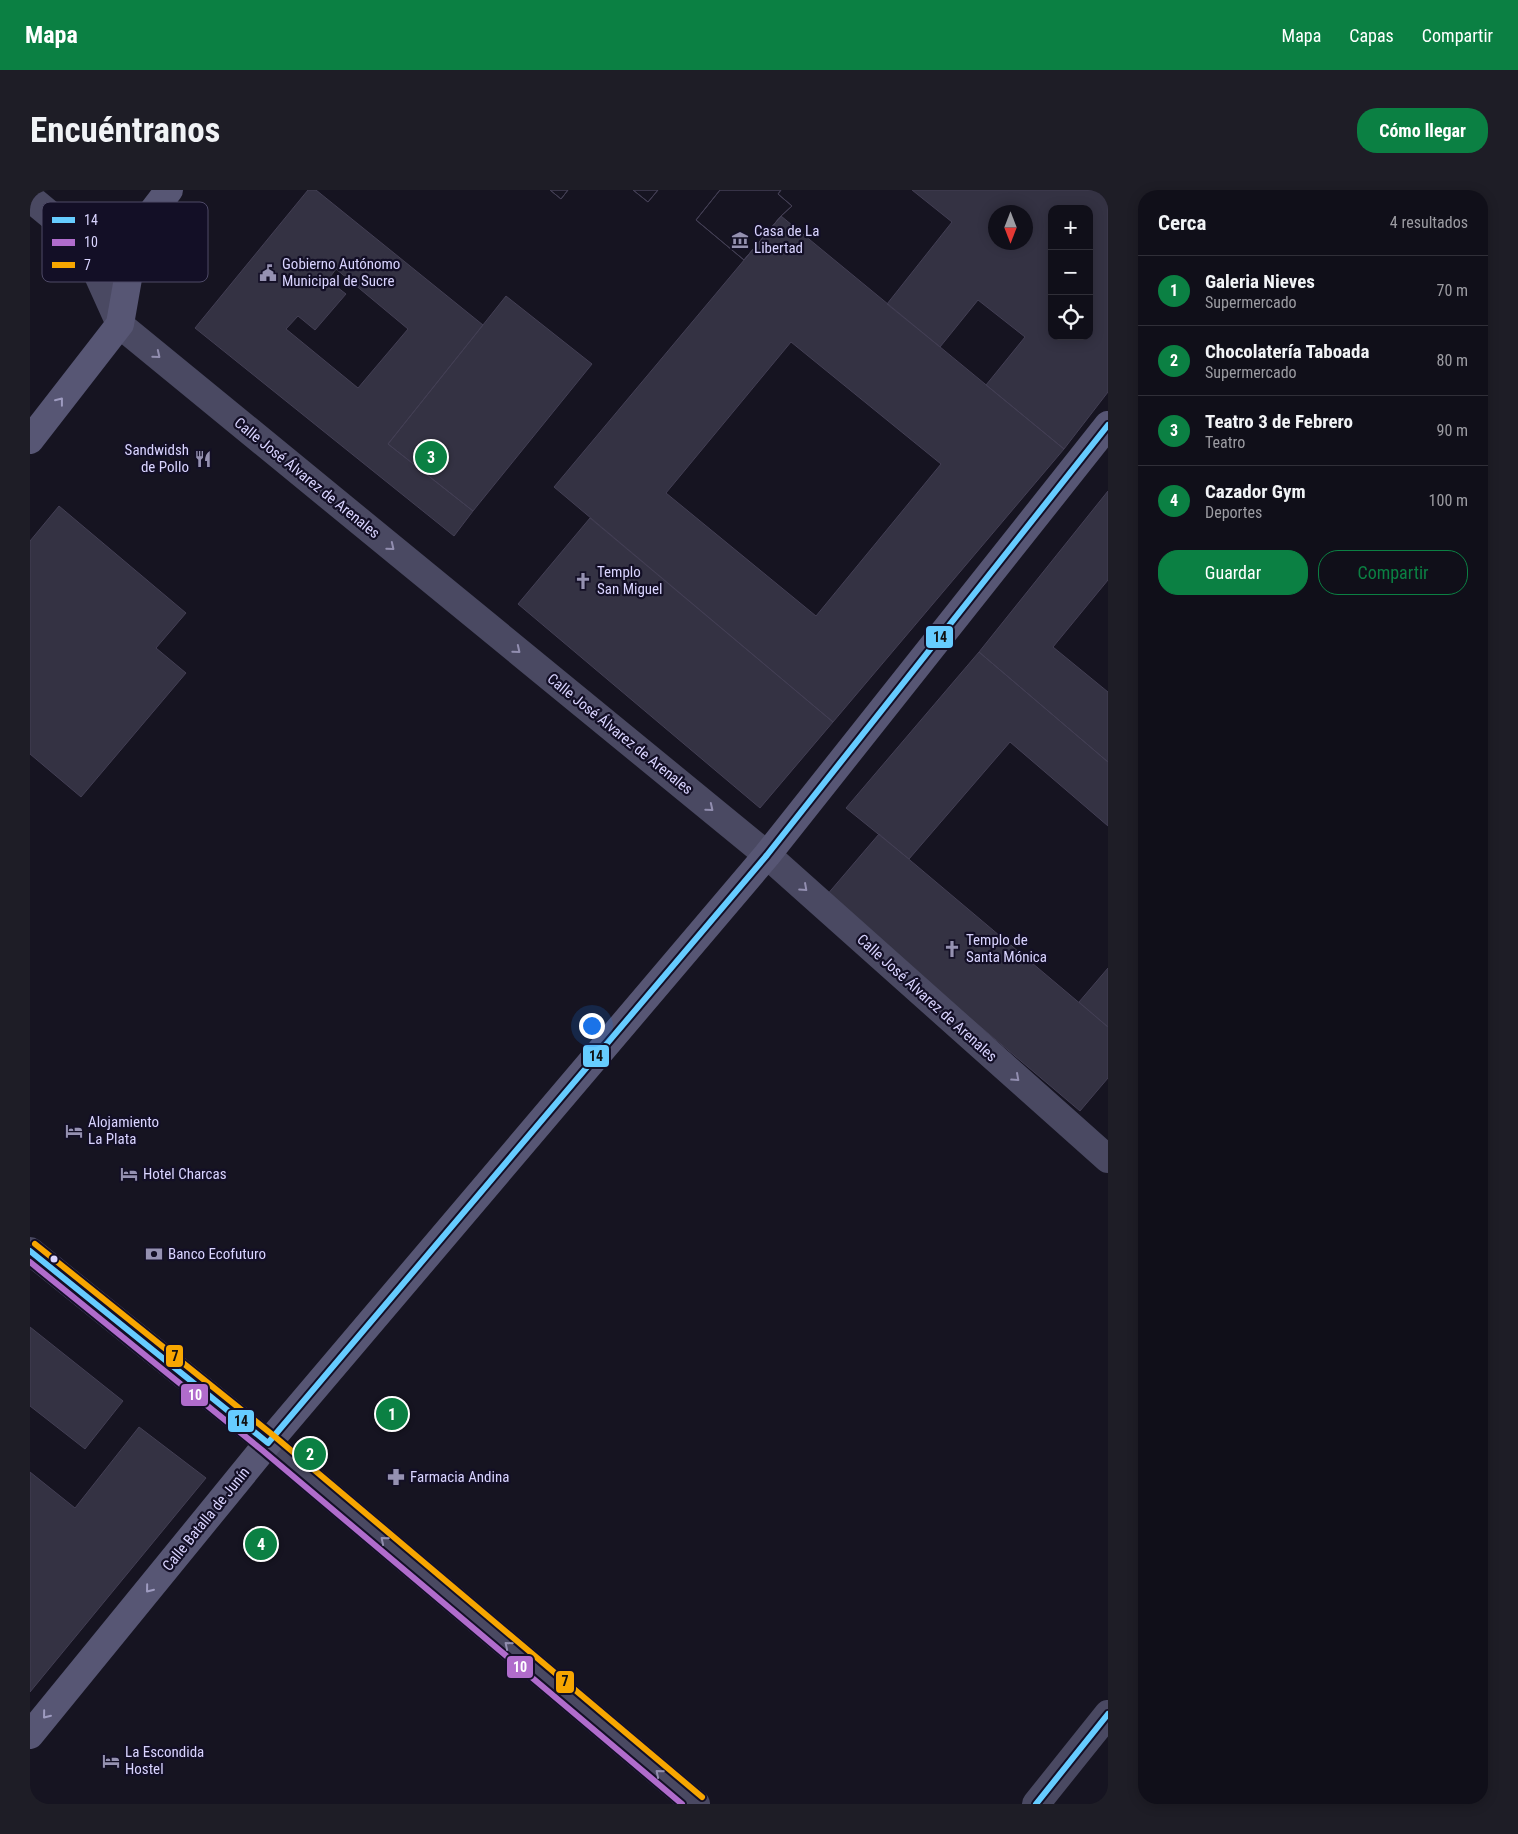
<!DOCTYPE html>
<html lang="es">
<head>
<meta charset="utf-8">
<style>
	body { margin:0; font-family:"Roboto Condensed",sans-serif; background:#1e1d26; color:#f1f3f6 }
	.controls { position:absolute; right:15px; top:15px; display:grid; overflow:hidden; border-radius:10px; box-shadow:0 2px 12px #0003 }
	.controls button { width:45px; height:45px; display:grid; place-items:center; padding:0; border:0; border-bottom:1px solid #302f38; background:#100f19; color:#f1f3f6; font:25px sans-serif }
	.compass { position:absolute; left:958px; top:15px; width:45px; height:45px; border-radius:50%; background:#100f19; box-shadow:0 2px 12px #0003; rotate:180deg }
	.you { position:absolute; left:561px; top:835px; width:18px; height:18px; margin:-12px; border:4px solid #fff; border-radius:50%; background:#1a73e8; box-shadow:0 0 0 8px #1a73e833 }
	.badge { display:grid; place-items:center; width:32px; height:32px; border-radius:50%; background:#0b8043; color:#fff; font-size:16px; font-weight:700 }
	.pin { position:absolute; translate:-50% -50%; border:2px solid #fff; box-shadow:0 1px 5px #0006 }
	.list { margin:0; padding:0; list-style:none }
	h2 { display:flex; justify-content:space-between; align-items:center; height:65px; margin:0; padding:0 20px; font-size:21px }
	h2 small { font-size:16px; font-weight:400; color:#9c9ca2 }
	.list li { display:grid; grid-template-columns:32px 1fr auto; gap:15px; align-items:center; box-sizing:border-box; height:70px; padding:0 20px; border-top:1px solid #302f38 }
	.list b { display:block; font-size:19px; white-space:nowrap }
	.list p { margin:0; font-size:16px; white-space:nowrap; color:#9c9ca2 }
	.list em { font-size:16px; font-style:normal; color:#9c9ca2 }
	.actions { display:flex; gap:10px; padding:15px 20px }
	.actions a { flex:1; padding:11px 0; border:1px solid #0b8043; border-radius:20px; text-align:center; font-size:18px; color:#0b8043 }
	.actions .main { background:#0b8043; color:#fff }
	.icon { flex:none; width:28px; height:28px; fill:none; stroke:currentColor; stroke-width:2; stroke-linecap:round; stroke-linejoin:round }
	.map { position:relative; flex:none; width:1078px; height:1614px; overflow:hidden; border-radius:20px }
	header { display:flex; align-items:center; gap:30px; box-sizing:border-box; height:70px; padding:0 25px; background:#0b8043; color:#fff }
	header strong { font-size:24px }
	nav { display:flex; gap:28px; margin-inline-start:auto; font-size:18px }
	.intro { display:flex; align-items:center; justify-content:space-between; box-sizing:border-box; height:120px; padding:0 30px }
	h1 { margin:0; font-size:35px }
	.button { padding:12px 22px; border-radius:20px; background:#0b8043; color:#fff; font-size:18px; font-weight:700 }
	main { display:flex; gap:30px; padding:0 30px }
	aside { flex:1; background:#100f19; border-radius:20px; box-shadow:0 2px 12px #0003 }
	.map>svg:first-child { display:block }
</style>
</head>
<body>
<header>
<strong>Mapa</strong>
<nav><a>Mapa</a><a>Capas</a><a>Compartir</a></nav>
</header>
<div class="intro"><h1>Encuéntranos</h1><a class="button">Cómo llegar</a></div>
<main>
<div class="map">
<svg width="1078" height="1614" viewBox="0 0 1078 1614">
	<rect width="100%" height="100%" fill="#161421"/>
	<path fill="#343243" stroke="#433f54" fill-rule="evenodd" d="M278 0H286L453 135 358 254 443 321 424 346 165 138ZM306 79 378 139 328 198 256 139 268 126 285 140 316 104 298 90Z
		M520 0H538L531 9Z
		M520 0H538L531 9Z
		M603 0H628L618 12Z
		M603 0H628L618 12Z
		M690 0H751L748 4 762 16 751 26 714 70 666 30Z
		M690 0H751L748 4 762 16 751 26 714 70 666 30Z
		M882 0H1078V202L1034 259 956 195 995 147 948 110 910 157 857 114 922 32ZM1022 19H1059V146H1022ZM966 22H996V52H966Z
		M751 26 1034 259 803 532 524 297ZM761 152 911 274 786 426 636 303Z
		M476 106 562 174 443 321 358 254Z
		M1078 301V390L1023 457 1078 502V572L949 462Z
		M29 316 156 423 126 458 156 483 51 607 0 564V351Z
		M560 328 803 532 730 618 488 414Z
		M949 462 1078 572V636L980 552 879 669 816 618Z
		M849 644 1078 837V888L1050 921 796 706Z
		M1078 778V837L1049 812Z
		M0 1137 93 1211 55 1259 0 1216Z
		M109 1237 176 1288 0 1502V1282L45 1318Z"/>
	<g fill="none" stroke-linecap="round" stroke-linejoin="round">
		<path stroke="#4a4962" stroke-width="28" d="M0 8 53 52 90 134 95 139 737 665 1078 969
			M0 1061 238 1253 666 1614
			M1006 1614 1078 1524"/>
		<path stroke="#575674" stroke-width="28" d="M0 250 90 134 106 43 139 0
			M0 1545 238 1253 737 665 1078 235"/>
		<g stroke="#130f26" stroke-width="10">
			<path id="bus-1" d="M0 1061 238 1253 737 665 1078 235
				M1006 1614 1078 1524"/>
		</g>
		<g stroke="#130f26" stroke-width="10">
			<path id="bus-2" d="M0 1072 232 1260 652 1614"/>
		</g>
		<g stroke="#130f26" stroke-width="10">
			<path id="bus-3" d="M5 1054 244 1246 672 1607"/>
		</g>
		<use href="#bus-1" stroke="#6cf" stroke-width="6"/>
		<use href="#bus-2" stroke="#b06ccc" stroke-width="6"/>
		<use href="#bus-3" stroke="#f7a600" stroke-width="6"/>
	</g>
	<defs><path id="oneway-chevron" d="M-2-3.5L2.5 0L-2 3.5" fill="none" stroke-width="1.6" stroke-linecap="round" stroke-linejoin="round" transform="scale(1.25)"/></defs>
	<g stroke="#928eb0">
		<use href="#oneway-chevron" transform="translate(127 165) rotate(39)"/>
		<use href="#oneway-chevron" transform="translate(361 357) rotate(39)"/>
		<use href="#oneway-chevron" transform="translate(487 460) rotate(39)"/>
		<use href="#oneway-chevron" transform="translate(680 618) rotate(39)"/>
		<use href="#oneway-chevron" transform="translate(774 698) rotate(42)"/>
		<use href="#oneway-chevron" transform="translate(986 888) rotate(42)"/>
		<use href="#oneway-chevron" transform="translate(354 1350) rotate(-140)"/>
		<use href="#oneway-chevron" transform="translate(478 1455) rotate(-140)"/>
		<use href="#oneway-chevron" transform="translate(629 1583) rotate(-140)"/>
	</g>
	<g stroke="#9e9bc0">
		<use href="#oneway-chevron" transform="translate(30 211) rotate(-52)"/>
		<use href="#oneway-chevron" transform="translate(119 1399) rotate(129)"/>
		<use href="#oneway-chevron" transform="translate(16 1525) rotate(129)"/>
	</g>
	<defs>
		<g id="museum-bare" transform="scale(1.35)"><path d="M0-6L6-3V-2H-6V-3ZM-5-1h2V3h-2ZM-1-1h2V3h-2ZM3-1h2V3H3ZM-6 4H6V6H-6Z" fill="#9591b1" stroke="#130f26" stroke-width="2.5" paint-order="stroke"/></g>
		<g id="civic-bare" transform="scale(1.35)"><path d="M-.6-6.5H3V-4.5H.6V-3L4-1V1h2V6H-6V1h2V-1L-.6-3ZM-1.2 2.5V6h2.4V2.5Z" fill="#9591b1" stroke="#130f26" stroke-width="2.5" paint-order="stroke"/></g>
		<g id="restaurant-bare" transform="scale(1.35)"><path d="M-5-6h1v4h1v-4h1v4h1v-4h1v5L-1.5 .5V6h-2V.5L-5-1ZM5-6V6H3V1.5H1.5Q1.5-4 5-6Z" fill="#9591b1" stroke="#130f26" stroke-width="2.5" paint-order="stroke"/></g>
		<g id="church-bare" transform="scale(1.35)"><path d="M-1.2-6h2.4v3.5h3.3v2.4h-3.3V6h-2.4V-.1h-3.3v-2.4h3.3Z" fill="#9591b1" stroke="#130f26" stroke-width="2.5" paint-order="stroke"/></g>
		<g id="hotel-bare" transform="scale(1.35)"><path d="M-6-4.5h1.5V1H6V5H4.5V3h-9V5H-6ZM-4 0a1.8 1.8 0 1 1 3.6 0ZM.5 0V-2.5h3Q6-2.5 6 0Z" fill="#9591b1" stroke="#130f26" stroke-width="2.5" paint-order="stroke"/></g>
		<g id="bank-bare" transform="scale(1.35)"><path d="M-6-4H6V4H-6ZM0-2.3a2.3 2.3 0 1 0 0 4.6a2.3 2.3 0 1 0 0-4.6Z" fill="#9591b1" stroke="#130f26" stroke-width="2.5" paint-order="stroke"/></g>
		<g id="pharmacy-bare" transform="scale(1.35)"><path d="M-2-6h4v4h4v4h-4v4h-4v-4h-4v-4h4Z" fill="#9591b1" stroke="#130f26" stroke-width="2.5" paint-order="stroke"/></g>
	</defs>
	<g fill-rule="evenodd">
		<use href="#museum-bare" x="710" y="50"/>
		<use href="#civic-bare" x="238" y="83"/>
		<use href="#restaurant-bare" x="173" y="269"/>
		<use href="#church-bare" x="553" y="391"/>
		<use href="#church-bare" x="922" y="759"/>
		<use href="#hotel-bare" x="44" y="941"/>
		<use href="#hotel-bare" x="99" y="984"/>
		<use href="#bank-bare" x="124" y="1064"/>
		<use href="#pharmacy-bare" x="366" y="1287"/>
		<use href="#hotel-bare" x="81" y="1571"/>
	</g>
	<circle fill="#d9d4ff" stroke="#130f26" stroke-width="2" cx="24" cy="1069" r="4.5"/>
	<g text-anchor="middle" stroke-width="4.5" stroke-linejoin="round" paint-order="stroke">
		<g font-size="15" fill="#d9d4ff" stroke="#130f26" text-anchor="start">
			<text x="724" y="46">Casa de La<tspan x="724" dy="17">Libertad</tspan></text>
			<text x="252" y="79">Gobierno Autónomo<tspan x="252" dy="17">Municipal de Sucre</tspan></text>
			<text x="159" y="265" text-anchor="end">Sandwidsh<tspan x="159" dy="17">de Pollo</tspan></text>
			<text x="567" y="387">Templo<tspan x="567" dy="17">San Miguel</tspan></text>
			<text x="936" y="755">Templo de<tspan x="936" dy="17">Santa Mónica</tspan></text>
			<text x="58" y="937">Alojamiento<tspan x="58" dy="17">La Plata</tspan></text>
			<text x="113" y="989">Hotel Charcas</text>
			<text x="138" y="1069">Banco Ecofuturo</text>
			<text x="380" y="1292">Farmacia Andina</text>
			<text x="95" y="1567">La Escondida<tspan x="95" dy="17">Hostel</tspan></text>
		</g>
		<g font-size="15" fill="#d9d4ff" stroke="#130f26">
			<text transform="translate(277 288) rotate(39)" y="5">Calle José Álvarez de Arenales</text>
			<text transform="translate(590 544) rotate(39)" y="5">Calle José Álvarez de Arenales</text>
			<text transform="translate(897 808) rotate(42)" y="5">Calle José Álvarez de Arenales</text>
			<text transform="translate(176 1329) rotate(-51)" y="5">Calle Batalla de Junín</text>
		</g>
	</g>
	<rect x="12" y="12" width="166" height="80" rx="8" fill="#130f26" stroke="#4e4a67" stroke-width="1"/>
	<rect x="22" y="27" width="23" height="6" fill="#6cf"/>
	<rect x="22" y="49" width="23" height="7" fill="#b06ccc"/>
	<rect x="22" y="72" width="23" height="6" fill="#f7a600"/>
	<g font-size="14" fill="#d9d4ff">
		<text x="54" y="35">14</text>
		<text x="54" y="57">10</text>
		<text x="54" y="80">7</text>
	</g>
	<g stroke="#130f26" stroke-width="2">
		<rect x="895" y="435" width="29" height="24" rx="5" fill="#6cf"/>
		<rect x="552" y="854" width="28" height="24" rx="5" fill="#6cf"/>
		<rect x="135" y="1154" width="19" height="24" rx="5" fill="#f7a600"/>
		<rect x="150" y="1193" width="29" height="24" rx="5" fill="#b06ccc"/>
		<rect x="197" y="1219" width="28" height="24" rx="5" fill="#6cf"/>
		<rect x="476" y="1465" width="28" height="24" rx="5" fill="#b06ccc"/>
		<rect x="525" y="1480" width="20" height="24" rx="5" fill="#f7a600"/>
	</g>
	<g font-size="14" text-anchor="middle" font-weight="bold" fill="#fff">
		<text x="165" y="1210">10</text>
		<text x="490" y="1482">10</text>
	</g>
	<g font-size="14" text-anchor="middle" font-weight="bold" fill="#111">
		<text x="910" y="452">14</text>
		<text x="566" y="871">14</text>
		<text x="145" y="1171">7</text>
		<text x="211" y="1236">14</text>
		<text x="535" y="1496">7</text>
	</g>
</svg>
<div class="controls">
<button>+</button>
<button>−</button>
<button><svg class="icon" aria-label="locate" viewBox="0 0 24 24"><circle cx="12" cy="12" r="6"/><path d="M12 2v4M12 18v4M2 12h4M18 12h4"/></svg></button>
</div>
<svg class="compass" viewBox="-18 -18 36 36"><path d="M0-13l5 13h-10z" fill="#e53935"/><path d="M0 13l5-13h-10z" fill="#9c9ca2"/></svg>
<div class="you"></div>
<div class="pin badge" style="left:362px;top:1224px">1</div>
<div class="pin badge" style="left:280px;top:1264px">2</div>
<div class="pin badge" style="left:401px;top:267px">3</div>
<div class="pin badge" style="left:231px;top:1354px">4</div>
</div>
<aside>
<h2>Cerca<small>4 resultados</small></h2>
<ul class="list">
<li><span class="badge">1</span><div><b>Galeria Nieves</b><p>Supermercado</p></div><em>70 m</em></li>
<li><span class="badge">2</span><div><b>Chocolatería Taboada</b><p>Supermercado</p></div><em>80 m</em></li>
<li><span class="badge">3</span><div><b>Teatro 3 de Febrero</b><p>Teatro</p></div><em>90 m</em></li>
<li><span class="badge">4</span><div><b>Cazador Gym</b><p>Deportes</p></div><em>100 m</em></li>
</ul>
<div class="actions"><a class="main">Guardar</a><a>Compartir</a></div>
</aside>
</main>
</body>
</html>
